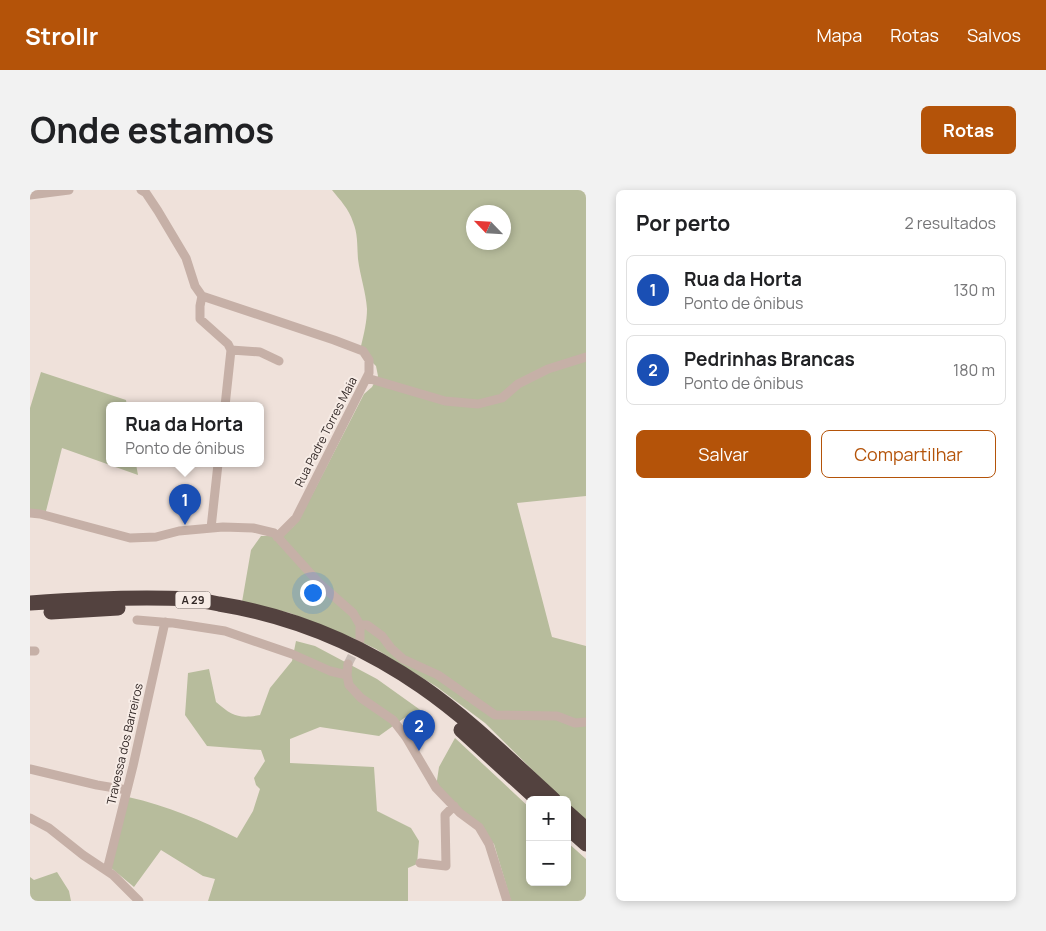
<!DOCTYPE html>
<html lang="pt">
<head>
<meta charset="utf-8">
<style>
	body { margin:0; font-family:Manrope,sans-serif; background:#f2f2f2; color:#202124 }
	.controls { position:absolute; right:15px; bottom:15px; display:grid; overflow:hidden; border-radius:8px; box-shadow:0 2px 8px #0003 }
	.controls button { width:45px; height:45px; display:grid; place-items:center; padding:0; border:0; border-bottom:1px solid #e0e0e0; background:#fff; color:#202124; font:25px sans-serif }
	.compass { position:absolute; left:436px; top:15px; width:45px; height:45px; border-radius:50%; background:#fff; box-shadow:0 2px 8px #0003; rotate:295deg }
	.you { position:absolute; left:282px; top:402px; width:18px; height:18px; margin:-12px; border:4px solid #fff; border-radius:50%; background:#1a73e8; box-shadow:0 0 0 8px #1a73e833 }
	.badge { display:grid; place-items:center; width:32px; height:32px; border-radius:50%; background:#b45309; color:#fff; font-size:16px; font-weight:700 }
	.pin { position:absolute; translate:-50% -41px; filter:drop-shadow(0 1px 2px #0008) }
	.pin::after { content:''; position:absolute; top:26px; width:18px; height:15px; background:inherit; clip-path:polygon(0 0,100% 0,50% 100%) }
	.popup { position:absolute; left:76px; top:212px; width:158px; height:65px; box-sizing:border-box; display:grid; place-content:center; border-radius:8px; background:#fff; filter:drop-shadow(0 1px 4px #0005); font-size:16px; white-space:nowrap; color:#757577 }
	.popup b { font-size:19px; color:#202124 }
	.popup::after { content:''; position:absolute; left:50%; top:100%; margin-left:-10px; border:10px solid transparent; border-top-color:#fff }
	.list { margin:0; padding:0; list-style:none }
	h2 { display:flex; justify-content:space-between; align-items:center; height:65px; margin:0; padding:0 20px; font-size:21px }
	h2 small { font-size:16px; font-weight:400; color:#757577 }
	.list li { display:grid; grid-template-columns:32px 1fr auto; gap:15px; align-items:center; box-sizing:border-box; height:70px; margin:0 10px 10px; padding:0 10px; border:1px solid #e0e0e0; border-radius:8px }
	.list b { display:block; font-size:19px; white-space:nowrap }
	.list p { margin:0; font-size:16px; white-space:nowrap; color:#757577 }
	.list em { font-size:16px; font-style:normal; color:#757577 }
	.actions { display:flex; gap:10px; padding:15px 20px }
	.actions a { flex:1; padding:11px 0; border:1px solid #b45309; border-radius:8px; text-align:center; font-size:18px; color:#b45309 }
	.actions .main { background:#b45309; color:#fff }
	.map { position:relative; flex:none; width:556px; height:711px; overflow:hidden; border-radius:8px }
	header { display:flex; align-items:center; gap:30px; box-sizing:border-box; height:70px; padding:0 25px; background:#b45309; color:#fff }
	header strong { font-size:24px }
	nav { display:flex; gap:28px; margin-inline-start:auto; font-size:18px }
	.intro { display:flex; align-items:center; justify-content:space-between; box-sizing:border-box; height:120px; padding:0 30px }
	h1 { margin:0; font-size:35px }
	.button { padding:12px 22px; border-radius:8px; background:#b45309; color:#fff; font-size:18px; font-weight:700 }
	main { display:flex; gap:30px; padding:0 30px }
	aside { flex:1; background:#fff; border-radius:8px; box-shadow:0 2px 8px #0003 }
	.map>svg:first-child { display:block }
</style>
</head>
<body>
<header>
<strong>Strollr</strong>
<nav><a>Mapa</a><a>Rotas</a><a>Salvos</a></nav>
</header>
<div class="intro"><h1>Onde estamos</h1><a class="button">Rotas</a></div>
<main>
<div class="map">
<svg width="556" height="711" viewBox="0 0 556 711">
	<rect width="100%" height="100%" fill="#efe1da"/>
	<path fill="#b7bc9c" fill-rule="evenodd" d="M302 0H556V306L487 313 522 447 556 456V630L537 614V610H533L455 533 407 497 346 459 323 448 260 423 212 412 221 360 231 346H243L263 337 282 305 334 204 342 197 348 186 346 176 337 167 331 156C334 144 337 131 337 119 336 102 330 86 328 69 327 56 328 44 323 32 319 19 310 10 302 0ZM443 22H473V52H443Z
		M11 182 96 210 97 216H80V274H106L108 285 32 258 16 321 0 320V218Z
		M266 451 285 456 347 489 403 529 377 526 349 546 290 537 260 549V573L344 577 347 621 381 638 389 651 387 674 378 678V711H178L185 689 173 686 131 660 104 697 80 677 98 607C138 616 171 630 207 648L223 621 230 599 226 595 224 588 235 571 231 560 177 556 155 525 158 483 179 479 186 512C202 526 209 529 230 525L240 498 262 471Z
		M425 548 500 618V692H537V652L556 669V711H481L464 654 406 597 409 577Z
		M27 682 39 701 41 711H0V687L4 690Z"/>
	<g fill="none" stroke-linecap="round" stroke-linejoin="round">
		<path stroke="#c9bcb6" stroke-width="9" stroke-dasharray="9 4.5" stroke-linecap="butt" d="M318 474 328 454"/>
		<path stroke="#c6b0a7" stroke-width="9" d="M111 0 116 3 128 21 156 68 165 96 172 106
			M0 5 39 0
			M172 106 304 150 333 161 339 170V183L266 328 247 347
			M172 106 170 116V129L198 154 201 160 195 216
			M201 160 230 162 249 171
			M337 188 415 211 448 214 472 208 488 194 518 179 556 167
			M0 323 10 324 100 348 126 347 149 341 193 337 223 338 244 343 290 394 323 423 330 435V450
			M181 338 188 274
			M107 430 143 433 195 441 262 464 300 481 317 485
			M330 435H337L352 446 361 458 373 469 408 485 465 525 527 526 545 533 556 532
			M0 461H5
			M318 474 317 485 319 495 331 508 363 530 376 547 406 598 430 623 449 637 459 654 477 711
			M0 579 67 595 97 600
			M0 628 19 638 53 665 83 685 109 711
			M390 673 416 676 415 625 424 616
			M77 680 103 576 135 432"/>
		<path stroke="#53423f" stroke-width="15" d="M0 413C53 409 106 406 159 409 169 410 179 412 189 414 263 426 330 454 391 496 439 529 481 571 524 610
			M21 422 88 418
			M431 540 508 610
			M537 622 556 639
			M537 637 556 654"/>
	</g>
	<g text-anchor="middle" stroke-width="4" stroke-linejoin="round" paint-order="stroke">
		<rect fill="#f7ece6" stroke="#6e6460" stroke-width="1" x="145.5" y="401.5" width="35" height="17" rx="4"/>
		<g font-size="11" font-weight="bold" fill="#332927">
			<text x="163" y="414">A 29</text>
		</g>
		<g font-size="12" fill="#332927" stroke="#f7ece6">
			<text transform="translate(296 242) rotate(-63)" y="4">Rua Padre Torres Maia</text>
			<text transform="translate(95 554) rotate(-77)" y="4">Travessa dos Barreiros</text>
		</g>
	</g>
</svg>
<div class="controls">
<button>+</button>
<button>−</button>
</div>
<svg class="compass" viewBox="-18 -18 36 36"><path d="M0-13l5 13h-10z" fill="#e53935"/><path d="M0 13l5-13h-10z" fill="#757577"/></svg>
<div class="you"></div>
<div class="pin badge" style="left:155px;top:335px;background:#1a4fb4">1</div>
<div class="popup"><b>Rua da Horta</b>Ponto de ônibus</div>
<div class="pin badge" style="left:389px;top:561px;background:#1a4fb4">2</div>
</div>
<aside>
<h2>Por perto<small>2 resultados</small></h2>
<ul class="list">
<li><span class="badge" style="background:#1a4fb4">1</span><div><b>Rua da Horta</b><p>Ponto de ônibus</p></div><em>130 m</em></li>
<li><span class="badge" style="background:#1a4fb4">2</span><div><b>Pedrinhas Brancas</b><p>Ponto de ônibus</p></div><em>180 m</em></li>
</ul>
<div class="actions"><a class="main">Salvar</a><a>Compartilhar</a></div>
</aside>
</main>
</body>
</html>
